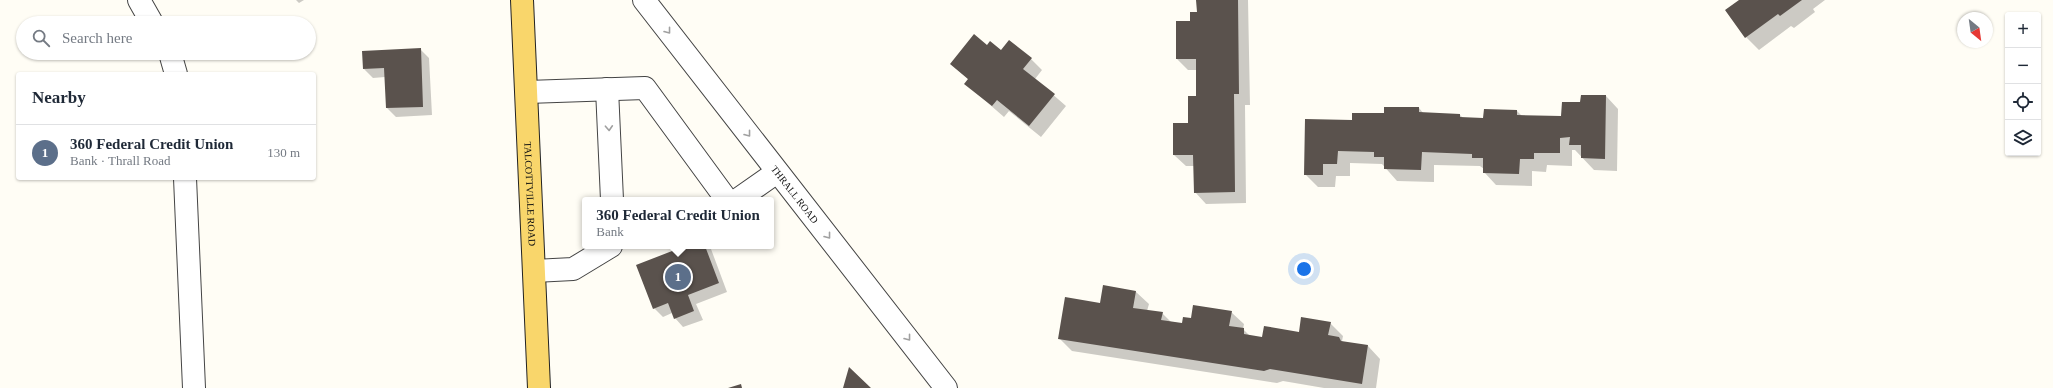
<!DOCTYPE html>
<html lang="en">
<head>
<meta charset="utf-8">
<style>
	body { margin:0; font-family:Georgia,serif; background:#f6f6f7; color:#1f2937 }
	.controls { position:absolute; right:12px; top:12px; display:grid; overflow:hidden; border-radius:4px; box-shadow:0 1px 3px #0004 }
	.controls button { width:36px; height:36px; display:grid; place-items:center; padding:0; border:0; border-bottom:1px solid #e0e1e3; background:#fff; color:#1f2937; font:20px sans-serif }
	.compass { position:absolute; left:1957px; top:12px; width:36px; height:36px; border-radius:50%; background:#fff; box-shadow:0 1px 3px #0004; rotate:151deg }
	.you { position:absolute; left:1304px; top:269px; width:14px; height:14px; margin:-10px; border:3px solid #fff; border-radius:50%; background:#1a73e8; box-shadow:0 0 0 6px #1a73e833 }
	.badge { display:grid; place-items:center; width:26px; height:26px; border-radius:50%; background:#0b8043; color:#fff; font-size:13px; font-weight:700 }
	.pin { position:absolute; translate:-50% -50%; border:2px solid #fff; box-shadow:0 1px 4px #0006 }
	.popup { position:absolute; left:582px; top:197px; width:192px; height:52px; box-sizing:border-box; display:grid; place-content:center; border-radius:4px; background:#fff; filter:drop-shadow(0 1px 3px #0005); font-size:13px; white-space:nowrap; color:#747a83 }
	.popup b { font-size:15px; color:#1f2937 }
	.popup::after { content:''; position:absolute; left:50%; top:100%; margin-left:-8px; border:8px solid transparent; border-top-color:#fff }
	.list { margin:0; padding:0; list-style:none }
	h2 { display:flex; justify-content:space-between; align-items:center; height:52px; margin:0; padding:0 16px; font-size:17px }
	h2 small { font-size:13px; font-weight:400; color:#747a83 }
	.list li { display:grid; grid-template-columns:26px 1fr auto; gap:12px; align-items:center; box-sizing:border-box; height:56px; padding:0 16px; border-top:1px solid #e0e1e3 }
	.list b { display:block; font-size:15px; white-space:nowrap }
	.list p { margin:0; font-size:13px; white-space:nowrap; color:#747a83 }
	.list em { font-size:13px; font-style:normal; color:#747a83 }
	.icon { flex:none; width:22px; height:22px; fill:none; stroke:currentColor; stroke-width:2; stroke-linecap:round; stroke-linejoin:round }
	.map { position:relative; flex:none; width:2053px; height:388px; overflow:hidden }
	.search { position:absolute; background:#fff; box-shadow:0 1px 3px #0004; left:16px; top:16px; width:300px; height:44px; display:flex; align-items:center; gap:10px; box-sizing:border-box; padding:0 14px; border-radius:22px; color:#747a83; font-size:15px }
	.panel { position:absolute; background:#fff; box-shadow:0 1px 3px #0004; left:16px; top:72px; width:300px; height:108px; border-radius:4px }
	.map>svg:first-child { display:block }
</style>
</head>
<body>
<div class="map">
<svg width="2053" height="388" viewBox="0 0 2053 388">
	<rect width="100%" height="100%" fill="#fffdf5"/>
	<path fill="#0003" d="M296 0H304L299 3Z
		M1197 0H1248L1250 105H1245L1246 203 1206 204 1195 192 1194 166H1186L1174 155 1189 124 1197 97V70H1188L1177 59 1191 22 1198 13Z
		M1741 0H1825L1813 9 1815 12 1794 28 1791 26 1759 50 1746 37 1726 11Z
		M987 46 1001 52 1031 59 1042 70 1035 79 1066 106 1041 137 1009 111 1004 117 966 84 969 80 951 64Z
		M420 49 429 58 432 115 396 117 387 108 385 77 373 78 364 69Z
		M1606 96 1618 109 1617 171 1594 170 1575 150H1572V166L1547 165 1546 172 1532 171V186L1496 185 1484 172V169L1480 166 1434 165V182L1397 181 1382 164 1350 163V176H1336L1335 187H1318L1305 174 1385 114 1419 108 1424 114 1460 115 1463 118 1484 119 1517 111 1522 116 1562 117 1581 103Z
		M688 246H708L711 249 727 292 696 304 703 320 683 327 675 318 672 313 663 317 654 308Z
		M1104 286 1136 292 1149 304 1147 311 1162 313 1171 322 1183 324 1191 319 1231 312 1244 324 1243 329 1250 336 1263 338 1300 333 1330 323 1343 336 1342 341 1344 343 1368 346 1380 359 1376 388H1324L1283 381 1277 383 1072 351 1059 338 1101 304Z"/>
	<path fill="#5a524d" d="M1196 0H1238L1239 94H1234L1235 192 1194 193 1193 155H1173V123H1188V96H1196V59H1176V21H1190V12H1197Z
		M1739 0H1802L1780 16 1778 14 1745 38 1725 10Z
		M974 34 987 45 990 41 1001 50 1009 40 1032 58 1023 69 1055 94 1029 126 997 100 992 106 964 84 968 79 950 64Z
		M421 48 423 107 386 108 384 68 363 69 362 51Z
		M1581 95H1606L1605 159 1581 158V145H1569L1570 137 1560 138V153H1534V159H1520L1519 174 1483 173V158H1472V154L1422 152 1421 170 1384 169V157H1374V152L1338 151 1337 164H1323V175H1304L1305 119 1352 120V113H1384V107H1419V112L1460 114V117L1483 118 1484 109 1517 110V115L1561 116 1562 102H1580Z
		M685 246H705L719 283 688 295 694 311 674 319 668 303 653 309 636 265Z
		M1103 285 1136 291 1133 308 1163 312 1161 320 1182 323 1183 317 1191 318 1193 305 1232 311 1229 326 1244 328V334L1262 337 1264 326 1299 332 1301 317 1331 322 1328 335 1339 337 1341 341 1368 345 1362 384 1270 369 1264 371 1058 339 1065 297 1100 303Z
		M849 367 871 388H843Z
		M741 384 742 388H728Z"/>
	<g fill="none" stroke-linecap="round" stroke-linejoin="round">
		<g stroke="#444" stroke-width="24">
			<g id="minor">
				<path d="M139 0 152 23"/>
				<path id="s1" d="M644 0 946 388"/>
				<path d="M170 53 176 74"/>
				<path d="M607 89 612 200"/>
				<path d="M527 92 645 88 727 200"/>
				<path d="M185 178 194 388"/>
				<path d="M737 200 777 172"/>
				<path d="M534 271 573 269 611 246"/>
			</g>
		</g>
		<g stroke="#222" stroke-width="24">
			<g id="major">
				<path id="s2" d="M522 0 539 388"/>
			</g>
		</g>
		<use href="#minor" stroke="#fff" stroke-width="22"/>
		<use href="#major" stroke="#f9d66b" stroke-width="22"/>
	</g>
	<defs><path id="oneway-chevron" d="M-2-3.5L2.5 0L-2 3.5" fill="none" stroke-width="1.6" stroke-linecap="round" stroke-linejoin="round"/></defs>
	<g stroke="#a0a0a0">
		<use href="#oneway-chevron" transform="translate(668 31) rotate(52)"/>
		<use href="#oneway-chevron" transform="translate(609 128) rotate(87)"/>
		<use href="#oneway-chevron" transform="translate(748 134) rotate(52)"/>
		<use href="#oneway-chevron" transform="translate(828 236) rotate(52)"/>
		<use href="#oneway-chevron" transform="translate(908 338) rotate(52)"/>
	</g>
	<g text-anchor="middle" stroke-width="4" stroke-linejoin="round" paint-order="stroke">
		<g font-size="10" fill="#111" stroke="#fff">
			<text dy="4" stroke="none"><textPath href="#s2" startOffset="194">TALCOTTVILLE ROAD</textPath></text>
			<text dy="4" stroke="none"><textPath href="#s1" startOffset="246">THRALL ROAD</textPath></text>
		</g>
	</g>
</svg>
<div class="controls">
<button>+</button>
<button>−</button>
<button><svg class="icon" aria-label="locate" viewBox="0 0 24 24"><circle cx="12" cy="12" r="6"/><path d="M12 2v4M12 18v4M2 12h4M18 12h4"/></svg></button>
<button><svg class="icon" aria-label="layers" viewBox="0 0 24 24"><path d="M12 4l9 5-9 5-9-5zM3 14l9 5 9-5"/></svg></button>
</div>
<svg class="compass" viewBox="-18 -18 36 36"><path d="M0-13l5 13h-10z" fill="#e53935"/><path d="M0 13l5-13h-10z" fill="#747a83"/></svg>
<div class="you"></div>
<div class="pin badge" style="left:678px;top:277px;background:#5c6f8a">1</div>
<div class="popup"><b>360 Federal Credit Union</b>Bank</div>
<div class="search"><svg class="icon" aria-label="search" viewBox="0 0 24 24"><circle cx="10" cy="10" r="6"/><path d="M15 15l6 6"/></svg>Search here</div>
<section class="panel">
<h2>Nearby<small></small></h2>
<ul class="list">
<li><span class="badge" style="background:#5c6f8a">1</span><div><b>360 Federal Credit Union</b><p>Bank · Thrall Road</p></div><em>130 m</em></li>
</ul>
</section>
</div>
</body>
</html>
